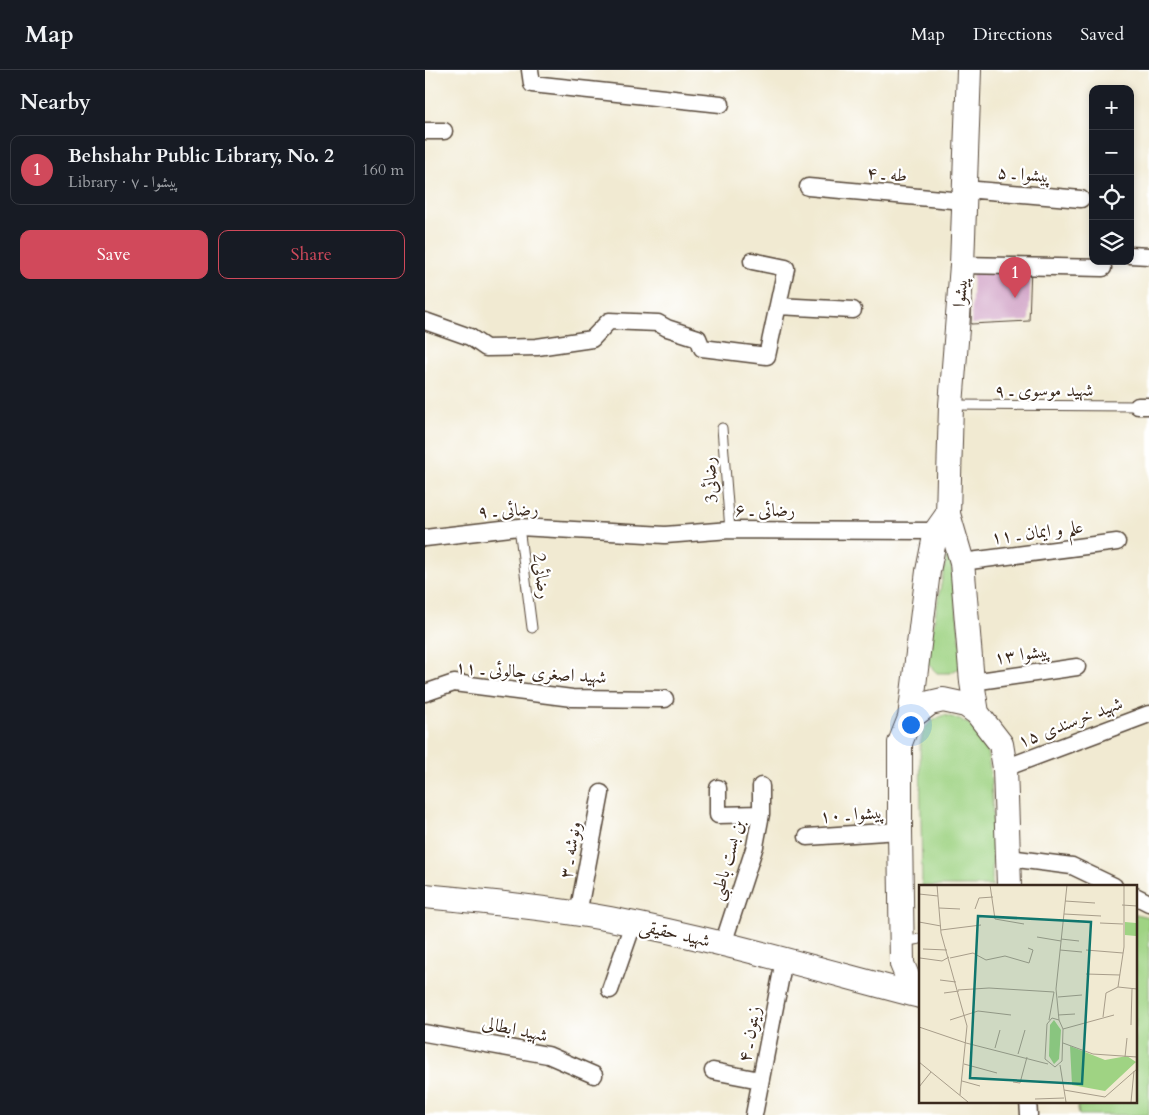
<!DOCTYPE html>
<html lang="en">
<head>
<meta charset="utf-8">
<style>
	body { margin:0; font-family:Cardo,Amiri,serif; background:#242831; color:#f1f3f6 }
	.controls { position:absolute; right:15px; top:15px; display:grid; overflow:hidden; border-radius:10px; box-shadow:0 2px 8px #0003 }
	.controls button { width:45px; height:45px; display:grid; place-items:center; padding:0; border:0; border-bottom:1px solid #363941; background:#171b24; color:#f1f3f6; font:25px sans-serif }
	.you { position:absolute; left:485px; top:654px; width:18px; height:18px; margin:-12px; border:4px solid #fff; border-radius:50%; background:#1a73e8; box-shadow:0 0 0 8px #1a73e833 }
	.badge { display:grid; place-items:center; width:32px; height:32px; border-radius:50%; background:#d1495b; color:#fff; font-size:16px; font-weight:700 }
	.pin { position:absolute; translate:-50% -41px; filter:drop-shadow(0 1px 2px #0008) }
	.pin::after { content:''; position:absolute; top:26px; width:18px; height:15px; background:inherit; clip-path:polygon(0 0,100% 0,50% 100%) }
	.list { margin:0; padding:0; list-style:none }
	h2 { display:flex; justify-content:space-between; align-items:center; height:65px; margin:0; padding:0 20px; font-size:21px }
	h2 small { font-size:16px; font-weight:400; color:#9ea1a6 }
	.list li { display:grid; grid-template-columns:32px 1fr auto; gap:15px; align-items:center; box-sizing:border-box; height:70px; margin:0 10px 10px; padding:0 10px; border:1px solid #363941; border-radius:10px }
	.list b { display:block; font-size:19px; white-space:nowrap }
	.list p { margin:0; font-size:16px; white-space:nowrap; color:#9ea1a6 }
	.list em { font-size:16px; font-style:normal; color:#9ea1a6 }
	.actions { display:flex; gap:10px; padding:15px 20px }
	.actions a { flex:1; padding:11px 0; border:1px solid #d1495b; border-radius:10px; text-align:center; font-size:18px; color:#d1495b }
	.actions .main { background:#d1495b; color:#fff }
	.icon { flex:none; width:28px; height:28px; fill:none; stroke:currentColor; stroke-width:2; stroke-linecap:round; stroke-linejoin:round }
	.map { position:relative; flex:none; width:724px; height:1045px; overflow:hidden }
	header { display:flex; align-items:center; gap:30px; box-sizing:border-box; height:70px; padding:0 25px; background:#171b24; border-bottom:1px solid #363941 }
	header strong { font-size:24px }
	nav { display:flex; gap:28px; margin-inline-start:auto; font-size:18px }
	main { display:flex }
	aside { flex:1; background:#171b24 }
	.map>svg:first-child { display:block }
</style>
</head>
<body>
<header>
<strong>Map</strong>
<nav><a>Map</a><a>Directions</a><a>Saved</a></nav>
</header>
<main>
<aside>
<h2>Nearby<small></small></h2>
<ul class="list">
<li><span class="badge">1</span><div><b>Behshahr Public Library, No. 2</b><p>Library · پیشوا ـ ۷</p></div><em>160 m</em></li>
</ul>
<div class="actions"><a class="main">Save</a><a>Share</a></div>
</aside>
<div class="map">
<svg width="724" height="1045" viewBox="0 0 724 1045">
	<rect width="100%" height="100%" fill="#fff"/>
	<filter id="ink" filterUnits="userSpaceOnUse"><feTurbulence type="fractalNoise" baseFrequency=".02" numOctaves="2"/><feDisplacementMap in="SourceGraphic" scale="10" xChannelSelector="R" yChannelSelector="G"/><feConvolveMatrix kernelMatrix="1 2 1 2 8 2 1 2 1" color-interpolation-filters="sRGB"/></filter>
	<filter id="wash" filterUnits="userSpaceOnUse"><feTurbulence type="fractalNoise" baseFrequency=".0096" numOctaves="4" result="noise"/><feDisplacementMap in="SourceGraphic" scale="20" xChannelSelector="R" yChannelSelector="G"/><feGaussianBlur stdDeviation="1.12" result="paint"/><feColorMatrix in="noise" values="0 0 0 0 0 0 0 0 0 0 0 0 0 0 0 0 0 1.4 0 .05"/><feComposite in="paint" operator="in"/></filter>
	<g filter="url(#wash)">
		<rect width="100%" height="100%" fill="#f1ead2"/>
		<path fill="#9fd383" stroke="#6d7e50" d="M524 474 538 596 525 603H512L501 592Z
			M519 645C533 649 546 652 555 664 572 688 567 784 567 816H497L495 676C499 656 500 654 519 645Z
			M710 844 724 847V1045H654L652 1031H710Z"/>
		<g id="blocks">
			<path fill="#cb97bf" d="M548 195 606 196 604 251 546 254Z"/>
		</g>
	</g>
	<g filter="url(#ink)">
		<use href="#blocks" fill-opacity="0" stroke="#564739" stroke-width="1"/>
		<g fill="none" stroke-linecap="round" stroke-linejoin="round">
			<g stroke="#564739" stroke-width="11">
				<path id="lane" d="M528 335 713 336
					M297 358 305 460
					M94 457 107 558
					M477 872 495 869"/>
			</g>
			<g stroke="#564739" stroke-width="19">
				<path id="street" d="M105 0 107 14 296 34
					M0 61H19
					M383 117 538 131
					M540 119 656 129
					M705 185 724 186
					M537 195 678 198
					M353 236 428 240
					M0 251 45 267 61 278 112 277 167 269 184 251 233 253 242 258 273 268 277 278 342 286 361 198 327 191
					M713 336H724
					M0 468 94 457 240 465 305 460 511 461
					M537 492 692 472
					M547 612 652 597
					M0 623 29 613 147 628 240 629
					M580 698 724 644
					M293 718V745L336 744
					M382 767 475 761
					M584 788 647 796 689 816
					M710 826 724 833
					M153 844 176 723
					M298 874 330 776 336 744V716
					M185 920 208 854
					M0 963 123 985 169 1005
					M288 1001 335 1010
					M603 1031 604 1045
					M329 1045 359 890"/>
			</g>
			<g stroke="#564739" stroke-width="26">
				<path id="secondary" d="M544 0 537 195 526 335 523 444 537 492 547 612 552 643
					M485 648 503 501 511 461 523 444
					M0 826C62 832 124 838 185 849 290 869 392 899 495 926
					M495 926 485 913 477 894 475 761V673L485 648 505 633 518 630 541 635 552 643 576 674 580 698 584 816"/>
			</g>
			<use href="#lane" stroke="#fff" stroke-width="9"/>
			<use href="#street" stroke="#fff" stroke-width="16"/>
			<use href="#secondary" stroke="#fff" stroke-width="24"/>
		</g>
	</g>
	<g text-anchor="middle" stroke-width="4.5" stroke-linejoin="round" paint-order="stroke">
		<g font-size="18" fill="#3b2a1e" stroke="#fff">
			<text transform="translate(462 104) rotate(5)" y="6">طه ـ ۴</text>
			<text transform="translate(599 104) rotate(5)" y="6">پیشوا ـ ۵</text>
			<text transform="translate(535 222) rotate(-85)" y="6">پیشوا</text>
			<text x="619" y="326">شهید موسوی ـ ۹</text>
			<text transform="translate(285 410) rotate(-94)" y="6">رضائی3</text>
			<text transform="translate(83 440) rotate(-3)" y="6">رضائی ـ ۹</text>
			<text x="340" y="446">رضائی ـ ۶</text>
			<text transform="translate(612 462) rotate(-7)" y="6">علم و ایمان ـ ۱۱</text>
			<text transform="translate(117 506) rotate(83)" y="6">رضائی2</text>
			<text transform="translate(597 584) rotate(-8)" y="6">پیشوا ۱۳</text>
			<text transform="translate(106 602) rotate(4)" y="6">شهید اصغری چالوئی ـ ۱۱</text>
			<text transform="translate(645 652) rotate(-21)" y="6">شهید خرسندی ۱۵</text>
			<text transform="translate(427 744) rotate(-4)" y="6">پیشوا ـ ۱۰</text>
			<text transform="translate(145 780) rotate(-80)" y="6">ونوشه ـ ۳</text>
			<text transform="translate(302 790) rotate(-74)" y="6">بن بست باطبی</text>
			<text transform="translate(250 863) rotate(13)" y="6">شهید حقیقی</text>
			<text transform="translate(90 959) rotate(12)" y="6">شهید ابطالی</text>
			<text transform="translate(324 964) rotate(-79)" y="6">زیتون ـ ۴</text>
		</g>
	</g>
	<g transform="translate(494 815)">
		<rect width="218" height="218" fill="#f1ead2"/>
		<path d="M206 37 217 38V51L206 50ZM135 135 142 145 140 174 135 179 130 171 131 140ZM151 161 186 175 208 171 217 177 186 206 153 200Z" fill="#9fd383"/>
		<path fill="none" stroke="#a89d8a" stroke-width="1" d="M18 0 22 48 48 141 41 210M71 0 76 34 105 39M0 9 19 11M146 16 176 18M203 20 218 21M20 23 41 24M56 24 60 13 74 12M145 29 182 31M0 37 22 41M181 38 204 39M22 45 62 40M118 52 142 56M142 54 160 56M4 64 28 65M141 65 163 67M167 65 204 68M1 73 23 76 30 72M31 73 54 68 67 75 86 71 110 78 114 65 109 63M167 89 201 90M21 95 37 97M199 102 205 62V0M199 102 218 104M39 105 70 103 135 107M25 108 40 106M139 112 163 110M139 130 156 129M184 132 187 108 199 102M133 133 140 135 144 144 143 176 136 182 126 174 128 139ZM31 135 59 126 92 130M130 135 135 107M140 135 137 104 148 0M212 140 213 104M0 142 47 158 129 179M144 144 195 130M144 158 174 169 218 172M76 163 81 145M99 169 106 145M206 172 208 153M0 177 49 217M45 179 78 188M141 180 147 217M43 196 61 201M94 197 101 198 108 172M0 202 12 187M145 205 186 212 218 184M116 214 145 213M212 217 215 186"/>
		<path fill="#0f766e" fill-opacity="0.15" stroke="#0f766e" stroke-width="2.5" d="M59 31 172 37 163 199 51 193Z"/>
		<rect width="218" height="218" fill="none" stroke="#3b2a1e" stroke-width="2.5"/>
	</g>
</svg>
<div class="controls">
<button>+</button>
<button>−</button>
<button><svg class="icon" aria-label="locate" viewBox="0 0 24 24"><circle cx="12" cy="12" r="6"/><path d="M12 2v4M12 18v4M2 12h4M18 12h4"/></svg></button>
<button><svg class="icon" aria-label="layers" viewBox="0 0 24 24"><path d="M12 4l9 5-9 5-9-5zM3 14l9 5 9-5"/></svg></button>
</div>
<div class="you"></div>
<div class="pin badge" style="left:590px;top:228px">1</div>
</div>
</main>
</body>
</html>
